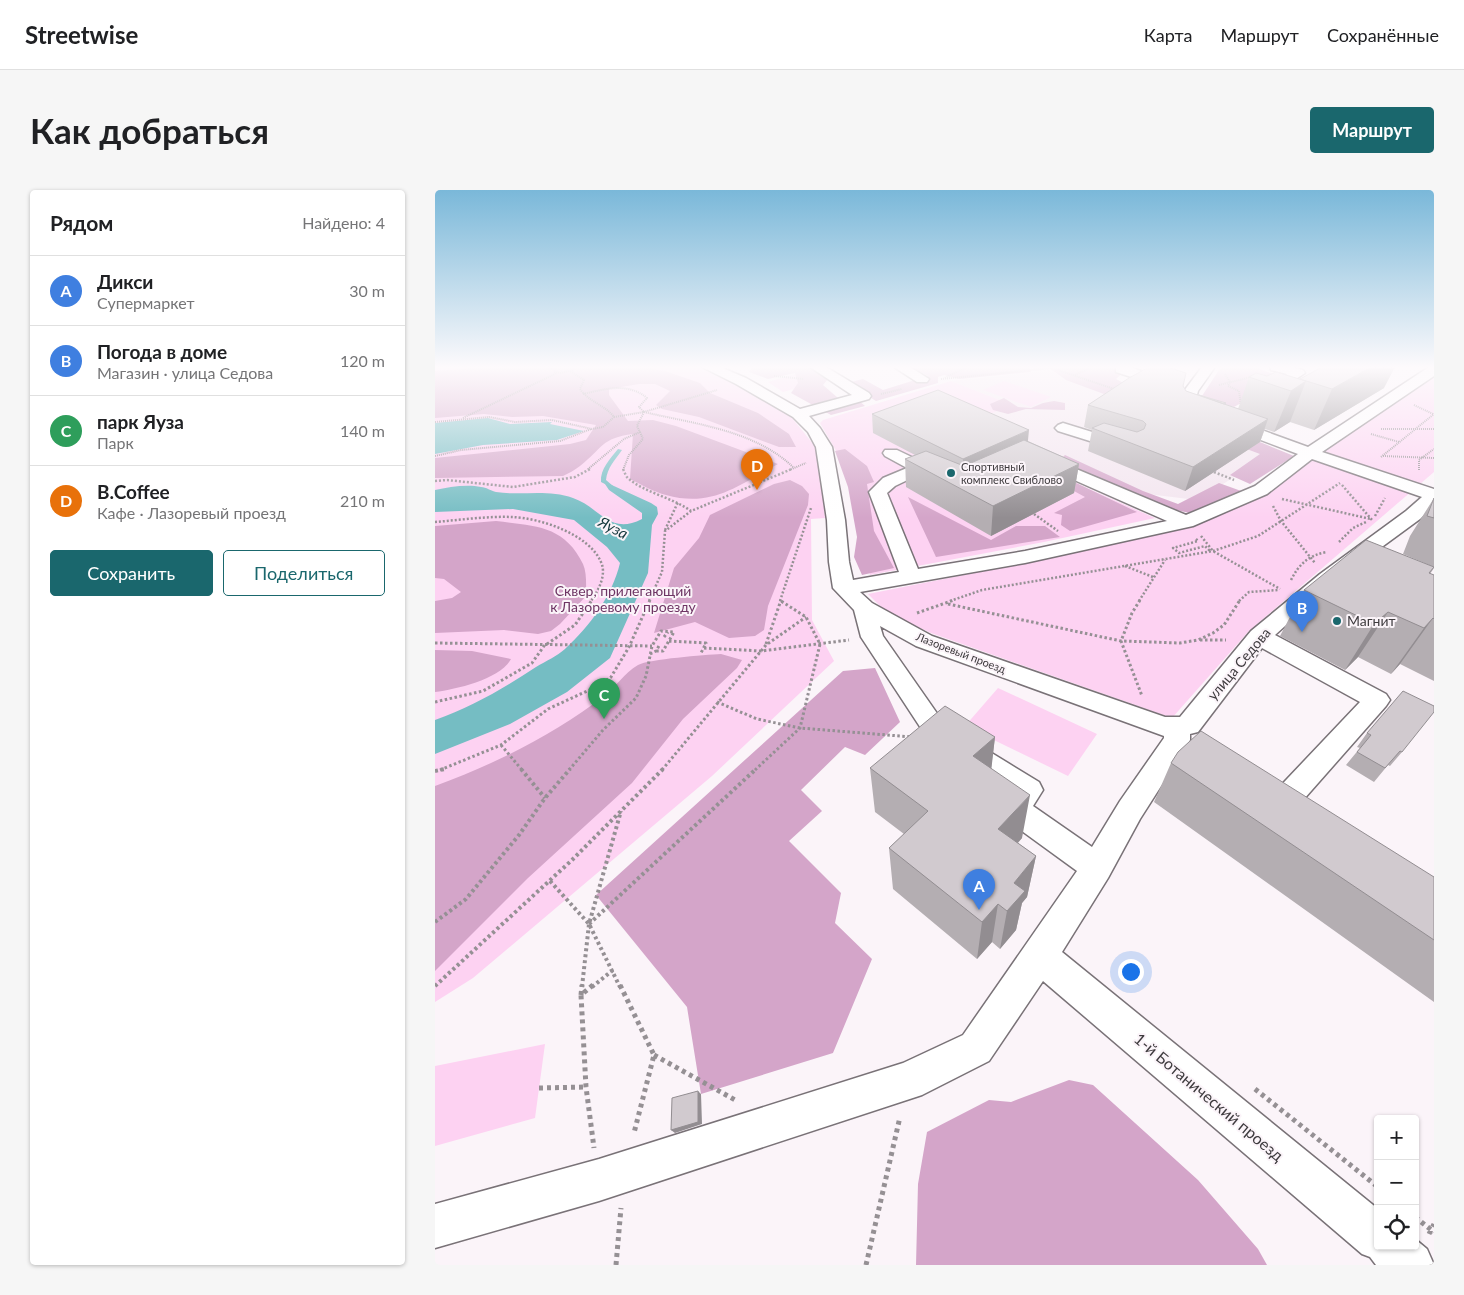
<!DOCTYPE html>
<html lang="ru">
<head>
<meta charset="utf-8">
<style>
	body { margin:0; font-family:Lato,sans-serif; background:#f6f6f6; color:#202124 }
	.controls { position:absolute; right:15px; bottom:15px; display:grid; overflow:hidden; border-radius:5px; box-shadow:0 1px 4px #0004 }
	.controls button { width:45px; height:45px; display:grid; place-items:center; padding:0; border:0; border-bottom:1px solid #e0e0e0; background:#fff; color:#202124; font:25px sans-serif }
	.you { position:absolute; left:695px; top:781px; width:18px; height:18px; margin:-12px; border:4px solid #fff; border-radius:50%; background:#1a73e8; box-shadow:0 0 0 8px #1a73e833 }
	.badge { display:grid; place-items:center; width:32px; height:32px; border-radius:50%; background:#1a676d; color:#fff; font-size:16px; font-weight:700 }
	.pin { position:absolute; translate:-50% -41px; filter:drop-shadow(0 1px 2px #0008) }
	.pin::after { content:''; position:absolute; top:26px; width:18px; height:15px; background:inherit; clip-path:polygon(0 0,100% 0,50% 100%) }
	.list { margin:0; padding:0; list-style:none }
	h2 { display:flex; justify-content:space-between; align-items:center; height:65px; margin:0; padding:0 20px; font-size:21px }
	h2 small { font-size:16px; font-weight:400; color:#757577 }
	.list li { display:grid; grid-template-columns:32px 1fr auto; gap:15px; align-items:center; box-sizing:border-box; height:70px; padding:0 20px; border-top:1px solid #e0e0e0 }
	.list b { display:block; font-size:19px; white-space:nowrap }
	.list p { margin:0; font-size:16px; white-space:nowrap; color:#757577 }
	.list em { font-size:16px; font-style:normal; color:#757577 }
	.actions { display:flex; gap:10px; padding:15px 20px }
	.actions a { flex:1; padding:11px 0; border:1px solid #1a676d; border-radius:5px; text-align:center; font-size:18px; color:#1a676d }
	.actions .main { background:#1a676d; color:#fff }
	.icon { flex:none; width:28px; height:28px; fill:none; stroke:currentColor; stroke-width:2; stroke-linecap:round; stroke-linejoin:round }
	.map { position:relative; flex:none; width:999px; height:1075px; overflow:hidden; border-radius:5px }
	header { display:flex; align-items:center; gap:30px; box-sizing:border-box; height:70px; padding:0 25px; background:#fff; border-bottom:1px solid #e0e0e0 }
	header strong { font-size:24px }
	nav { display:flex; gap:28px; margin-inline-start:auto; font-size:18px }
	.intro { display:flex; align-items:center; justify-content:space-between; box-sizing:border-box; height:120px; padding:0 30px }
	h1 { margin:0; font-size:35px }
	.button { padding:12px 22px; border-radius:5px; background:#1a676d; color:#fff; font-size:18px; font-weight:700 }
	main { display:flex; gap:30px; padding:0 30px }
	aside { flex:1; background:#fff; border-radius:5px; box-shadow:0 1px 4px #0004 }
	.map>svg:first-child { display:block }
</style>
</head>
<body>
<header>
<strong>Streetwise</strong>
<nav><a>Карта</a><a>Маршрут</a><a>Сохранённые</a></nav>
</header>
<div class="intro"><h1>Как добраться</h1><a class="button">Маршрут</a></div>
<main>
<aside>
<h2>Рядом<small>Найдено: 4</small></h2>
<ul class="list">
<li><span class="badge" style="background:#3f7fe0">A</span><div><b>Дикси</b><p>Супермаркет</p></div><em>30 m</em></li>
<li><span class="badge" style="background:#3f7fe0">B</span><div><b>Погода в доме</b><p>Магазин · улица Седова</p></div><em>120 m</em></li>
<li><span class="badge" style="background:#2e9e5b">C</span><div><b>парк Яуза</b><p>Парк</p></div><em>140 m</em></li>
<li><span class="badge" style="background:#e8710a">D</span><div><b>B.Coffee</b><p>Кафе · Лазоревый проезд</p></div><em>210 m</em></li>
</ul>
<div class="actions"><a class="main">Сохранить</a><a>Поделиться</a></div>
</aside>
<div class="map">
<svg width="999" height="1075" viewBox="0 0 999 1075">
	<rect width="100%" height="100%" fill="#fbf4f9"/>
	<path fill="#f3e5ef" d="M614 181 840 262 762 310 704 303 609 263 547 227 576 215 516 191Z"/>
	<path fill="#fdd2f2" d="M0 177H263L300 194 353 223 383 260 390 328 376 329 377 430 399 471 277 586 38 788 0 812Z
		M360 184 377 194 348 202 333 192Z
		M999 186V282L814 441 737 528 496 443 451 422 433 404 594 372 754 335 816 312Z
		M516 191 577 215 548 227 598 274 720 328 609 352 435 385 419 292 385 233 388 230Z
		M569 191 616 207 596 217 548 200Z
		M563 498 662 544 633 586 530 536Z
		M110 854 100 928 0 956V876Z"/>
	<path fill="#d4a5c9" d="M55 177H207L230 181 265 193 275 203 323 223 354 244 361 257H344L264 227 227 219 221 215 235 201 220 194H204L174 199V205L193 231 218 230 241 236 343 274C303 295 278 318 231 305 219 302 207 295 195 289L198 244C166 248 168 258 145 276 140 280 134 283 128 286L0 288V268L135 254 151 250 161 235 108 226 77 227 49 224 0 228V181Z
		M318 177H394L406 186 393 189 388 195 403 208 423 210 430 216 396 225 356 203 363 193 360 183 333 189 314 182Z
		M476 177H594L596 182 524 189 509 185 503 187V193L441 211 412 193 428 189 448 200 493 186Z
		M613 177H686L692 179 681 189 694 196 677 207 631 190Z
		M788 177H819L850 188 799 217 765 209 784 180Z
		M569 208 583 217 596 218 608 213 619 211 630 213V220L591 219 573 224 558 220 555 214Z
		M747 220 859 266 815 294 795 285 825 264 732 229Z
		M410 259 432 276 439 292 432 294 439 341 459 378 427 385 419 367 422 347 413 297 400 261Z
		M630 265 708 301 743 314 784 293 809 302 759 324 719 315 622 273Z
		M614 280 702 322 635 341 626 335 627 325 619 323 650 307 604 282Z
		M355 290 367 296 374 304 373 315 333 416 329 440 320 446 294 448 260 432 219 443 239 378 264 348 275 325 339 294Z
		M473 307 556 350 581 336H610L625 347 501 367Z
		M61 331C100 336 129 335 148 374 152 383 151 396 151 406L125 434 116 441 103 444 69 440 0 443V411L17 408 26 402 9 389 0 388V336Z
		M0 460 37 461 76 469C65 489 22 499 0 502Z
		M286 464 307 470 302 478 248 529 197 593 93 688 0 781V596C58 575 120 544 169 506 181 497 189 483 203 475 214 469 270 465 286 464Z
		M440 478 465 532 430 565 410 557 366 600 387 621 354 651 406 703 400 733 437 769 398 863 266 904 252 817 161 705 408 481Z
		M634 890 658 895 763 990 823 1059 832 1075H481L483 994 492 942 554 910 576 912Z"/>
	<path fill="#75bdc3" d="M53 228 75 234 117 232 115 234 149 241 122 250 48 255 0 264V233Z
		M168 291 216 313 222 317 223 324 217 335 213 383 175 468 132 502 75 534 0 564V530C37 517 69 498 101 477 111 471 122 466 130 459 155 436 177 406 185 373L172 357 139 330 78 319 0 322V300C14 297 32 294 46 297 51 297 56 301 61 302 86 306 113 299 138 308 165 317 174 346 207 329V323L174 300Z"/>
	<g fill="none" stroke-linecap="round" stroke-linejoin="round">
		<path fill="#75bdc3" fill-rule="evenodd" d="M183 259 187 260C180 270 172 278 171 290L178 296 176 297 166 292C165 279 175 269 183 259Z"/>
		<g stroke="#797277" stroke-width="3">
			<path id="minor" d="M267 177H285L311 188 365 219 417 205 375 177H391L434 203 436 206 434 209 374 226 385 238 397 257 410 330 414 372 418 390 464 382 434 302 448 288 472 278 450 266 448 263 450 260H462L508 282 511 286 508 290 502 291 485 284 460 296 452 303 483 379 590 361 732 331 603 274 601 271 603 268H615L751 325 820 296 863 264 789 236 786 233 789 230H799L873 257 994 177H999V186L887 262 999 299V315L985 329 899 392 840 445 951 504 955 510 951 516 854 626 844 629 834 626 829 617 834 608 925 512 827 458 763 542 755 544V550L751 557 705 629 673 688 627 762 943 1019V1056H980V1049L992 1059 999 1075H941L935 1067 927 1064 608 791 554 871 487 905 164 1011 0 1058V1014L164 969 468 873 528 845 642 681 569 628 564 619 575 603 517 565 513 558 517 551 527 548 537 551 604 592 608 600 598 616 657 657 685 611 729 548V546L481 456 445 436 448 446 515 542 511 549 502 552 493 549 426 447 419 420 398 398 394 372 392 330 381 257 373 242 358 227 301 194ZM877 269 987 307 971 321 885 384 816 441 745 527H730L497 446 437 413 425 402 590 373 758 336 832 304Z
				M459 177H475L494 189 492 192H482Z
				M681 177H694L740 192 742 195 735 199 730 198 681 182Z
				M767 177H780L763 201 759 216 774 221 776 224 774 227 769 228 746 221 744 218 749 201Z
				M835 177H857L868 180 870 183 832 208H822L820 205 822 202 852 184 836 180Z
				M628 233 696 254 698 257 696 260 690 262 623 241 620 238 623 235Z"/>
		</g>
		<path stroke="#959094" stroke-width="2" stroke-dasharray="1 1" stroke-linecap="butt" d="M110 177 119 179
			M122 177 119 182 126 183 138 180 139 177
			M617 178 682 200
			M790 184 795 192 793 196 804 201 806 216
			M640 185 657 177
			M339 186 369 189
			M510 188 531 177
			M506 189 617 178
			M784 195 816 187
			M148 204C170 199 193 192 212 208L204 217 209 222 202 236 205 242 189 249 152 280
			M446 204 467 199
			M979 215 998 224
			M209 222C260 234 319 240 358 277
			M179 227 209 222 282 200
			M28 228 122 183
			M0 232 54 227 80 232 117 230 157 239 168 237 179 227C170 215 154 212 145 199L149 190 135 181
			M946 239H999
			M936 244 964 252
			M0 266 26 260 125 251 156 239
			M948 266 999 268
			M946 267 999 224
			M188 280 194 265 208 249 205 242
			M354 280 371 273
			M984 280V270L999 259"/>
		<path stroke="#959094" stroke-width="2.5" stroke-dasharray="2 2" stroke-linecap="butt" d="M188 279C190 283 191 287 194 289 209 302 238 308 256 321
			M779 282 799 290
			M0 291 12 290 78 297 140 287 155 279
			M907 295 937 330
			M847 309 936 329
			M838 316 846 331 880 373
			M599 324 623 341
			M940 326 950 308
			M0 332C25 330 52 326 77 327 105 328 154 344 166 372 172 385 163 401 156 411
			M230 340 243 312
			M766 346 778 361 845 399
			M761 349 763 351 738 358 744 363 770 356 775 361
			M904 352 918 338 931 332
			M690 376 718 387
			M856 390C864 374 874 365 892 362
			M214 411 227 382 230 341 256 321 357 279
			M345 411 376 318
			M515 411 547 400 778 361 823 346 905 293
			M704 411 730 370
			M804 411 814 402 844 400"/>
		<path stroke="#959094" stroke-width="3" stroke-dasharray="2.5 2.5" stroke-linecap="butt" d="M705 410 697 423 686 451 707 506
			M513 414 686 451 745 453 763 450 778 443 789 435 805 410
			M482 423 519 410
			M229 447 233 442
			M765 450H791
			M234 451 271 453 266 463
			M0 453 217 456
			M331 454 346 410
			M269 458 326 461 414 450
			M215 464 221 461 225 454
			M0 512 48 501 97 473 109 456 140 435 157 410
			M282 512 322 529 365 538 477 547
			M66 555 87 580
			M5 580 66 555 113 519 163 496 176 487 194 457 215 410
			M134 580 168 540 201 508 211 486 217 456 226 441 239 442 228 461H221
			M227 580 331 455 371 427
			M320 580 365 538 385 454 371 427 346 411"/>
		<path stroke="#959094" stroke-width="4" stroke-dasharray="3 3" stroke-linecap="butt" d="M86 579 110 608
			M0 581 10 579
			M115 691 154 734 185 797
			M0 732 31 709 84 645 110 608 135 579
			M154 734 321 579
			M0 796 137 670 228 579
			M147 797 154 734 186 621
			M157 797 178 780"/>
		<path stroke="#959094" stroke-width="5" stroke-dasharray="4 4" stroke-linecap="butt" d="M158 795 146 805 151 897 159 958
			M185 795 219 865 199 943
			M146 805 147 795
			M219 865 302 911
			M104 898 151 897
			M820 899 943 997
			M980 1027 999 1042
			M994 1044 999 1034
			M181 1075 186 1018
			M431 1075 465 927"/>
		<use href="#minor" fill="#fff" fill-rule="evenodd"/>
	</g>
	<path fill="#b4aeb2" d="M814 187 865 189 949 198 879 240 855 232 839 242 830 239 825 252 750 301 653 261 657 240 649 237 653 215 748 196 751 201 803 219Z
		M437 224 593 251 644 274 639 303 556 346 471 297 470 269 480 265 438 243Z
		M999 308V377L968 364 975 346Z
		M999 378 995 384 999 385V491L965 474 956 484 923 467 910 480 845 446 869 400Z
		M932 543 967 562 955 576 953 575 939 592 911 575 925 558 922 557Z
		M560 547 556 578 587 648 583 653 601 666 592 707 587 713 581 740 565 759 557 752 542 769 458 699 454 658 469 644 440 622 435 578Z
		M736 573 999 687V812L719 612Z"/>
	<path fill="#928d91" d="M936 177H960L949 198 879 240 897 199Z
		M871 191 855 232 839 242 856 201Z
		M833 229 825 252 750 301 758 277Z
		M594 240 592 260 527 289 528 269Z
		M644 274 639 303 556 346 558 316Z
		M953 422 923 467 910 480 939 434Z
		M998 428 965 474 956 484 989 438Z
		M560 547 555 591 538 566Z
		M595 605 587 648 557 681 563 639Z
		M601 666 592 707 587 713 581 740 565 759 572 721 579 693Z
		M563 714 557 752 542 769 547 732Z
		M263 901 266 904 267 934 240 943 236 940Z"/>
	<path fill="#d1cacf" stroke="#928d91" d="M714 177H732L751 183 748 196 751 201 833 229 758 277 657 238 669 233 702 242 709 239 711 234 708 231 653 215 694 188Z
		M887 177H936L897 199 865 189Z
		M841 182 871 191 856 201 814 187 821 183 832 186Z
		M503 200 594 240 528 269 437 224Z
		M764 205 791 213 789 214Z
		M589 250 644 274 558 316 470 269 491 261 529 276Z
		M999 308V328L992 326Z
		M931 350 999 377 994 383 999 385V429L998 428 989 438 953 422 939 434 869 400Z
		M968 501 999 516V522L967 562 965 561 950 578 922 562 936 545 932 543Z
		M510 516 560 547 538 566 595 605 563 639 601 666 579 693 590 701 572 721 563 714 547 732 454 658 493 621 435 578Z
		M766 541 999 687V750L736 573 743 562Z
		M263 901V932L236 940 237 908Z"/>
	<linearGradient id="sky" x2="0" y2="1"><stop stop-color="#7ab8d9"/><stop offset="0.54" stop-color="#fdfafc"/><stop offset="1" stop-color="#fdfafc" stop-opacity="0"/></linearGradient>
	<rect width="999" height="328" fill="url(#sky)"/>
	<g fill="#1a676d" stroke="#fbf4f9" stroke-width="2">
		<circle cx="516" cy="283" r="5"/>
		<circle cx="902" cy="431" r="5"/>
	</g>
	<g text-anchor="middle" stroke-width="4" stroke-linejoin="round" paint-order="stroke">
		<g font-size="11" fill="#3e3b3e" stroke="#fbf4f9" text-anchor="start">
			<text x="526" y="281">Спортивный<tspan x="526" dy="13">комплекс Свиблово</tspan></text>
		</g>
		<g font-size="11" fill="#3e3b3e" stroke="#fbf4f9">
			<text transform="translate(526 463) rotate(21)" y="4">Лазоревый проезд</text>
		</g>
		<g font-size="14" fill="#6e3564" stroke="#fbf4f9">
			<text x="188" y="406">Сквер, прилегающий<tspan x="188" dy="16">к Лазоревому проезду</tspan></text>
		</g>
		<g font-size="14" fill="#3e3b3e" stroke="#fbf4f9" text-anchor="start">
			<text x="912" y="436">Магнит</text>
		</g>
		<g font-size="14" fill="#3e3b3e" stroke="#fbf4f9">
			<text transform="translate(804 474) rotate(-50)" y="5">улица Седова</text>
		</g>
		<g font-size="15" font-style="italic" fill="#14373b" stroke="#fbf4f9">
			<text transform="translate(178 338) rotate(27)" y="5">Яуза</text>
		</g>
		<g font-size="16" fill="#3e3b3e" stroke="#fbf4f9">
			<text transform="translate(774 907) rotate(40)" y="6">1-й Ботанический проезд</text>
		</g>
	</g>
</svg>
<div class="controls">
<button>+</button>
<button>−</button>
<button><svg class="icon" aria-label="locate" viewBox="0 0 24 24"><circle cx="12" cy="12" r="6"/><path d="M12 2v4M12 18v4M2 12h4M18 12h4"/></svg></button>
</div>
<div class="you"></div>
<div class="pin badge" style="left:544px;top:720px;background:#3f7fe0">A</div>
<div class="pin badge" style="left:867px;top:442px;background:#3f7fe0">B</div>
<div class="pin badge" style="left:169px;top:529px;background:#2e9e5b">C</div>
<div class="pin badge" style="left:322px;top:300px;background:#e8710a">D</div>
</div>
</main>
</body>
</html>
